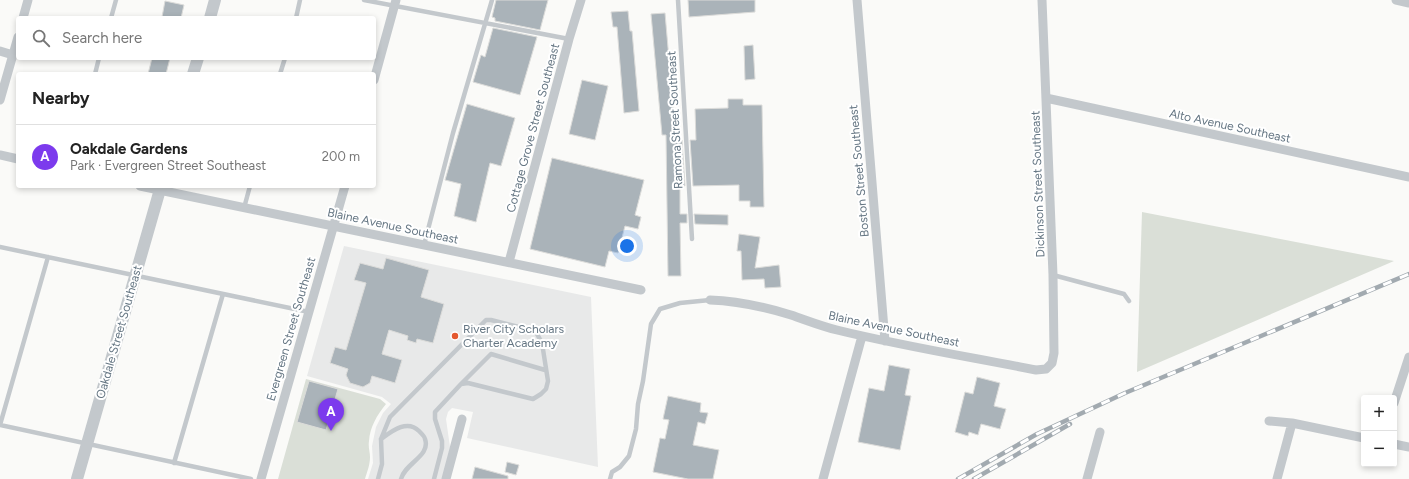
<!DOCTYPE html>
<html lang="en">
<head>
<meta charset="utf-8">
<style>
	body { margin:0; font-family:Figtree,sans-serif; background:#f6f6f6; color:#222 }
	.controls { position:absolute; right:12px; bottom:12px; display:grid; overflow:hidden; border-radius:4px; box-shadow:0 2px 6px #0003 }
	.controls button { width:36px; height:36px; display:grid; place-items:center; padding:0; border:0; border-bottom:1px solid #e0e0e0; background:#fff; color:#222; font:20px sans-serif }
	.you { position:absolute; left:627px; top:246px; width:14px; height:14px; margin:-10px; border:3px solid #fff; border-radius:50%; background:#1a73e8; box-shadow:0 0 0 6px #1a73e833 }
	.badge { display:grid; place-items:center; width:26px; height:26px; border-radius:50%; background:#7c3aed; color:#fff; font-size:13px; font-weight:700 }
	.pin { position:absolute; translate:-50% -33px; filter:drop-shadow(0 1px 2px #0008) }
	.pin::after { content:''; position:absolute; top:21px; width:14px; height:12px; background:inherit; clip-path:polygon(0 0,100% 0,50% 100%) }
	.list { margin:0; padding:0; list-style:none }
	h2 { display:flex; justify-content:space-between; align-items:center; height:52px; margin:0; padding:0 16px; font-size:17px }
	h2 small { font-size:13px; font-weight:400; color:#767676 }
	.list li { display:grid; grid-template-columns:26px 1fr auto; gap:12px; align-items:center; box-sizing:border-box; height:64px; padding:0 16px; border-top:1px solid #e0e0e0 }
	.list b { display:block; font-size:15px; white-space:nowrap }
	.list p { margin:0; font-size:13px; white-space:nowrap; color:#767676 }
	.list em { font-size:13px; font-style:normal; color:#767676 }
	.icon { flex:none; width:22px; height:22px; fill:none; stroke:currentColor; stroke-width:2; stroke-linecap:round; stroke-linejoin:round }
	.map { position:relative; flex:none; width:1409px; height:479px; overflow:hidden }
	.search { position:absolute; background:#fff; box-shadow:0 2px 6px #0003; left:16px; top:16px; width:360px; height:44px; display:flex; align-items:center; gap:10px; box-sizing:border-box; padding:0 14px; border-radius:4px; color:#767676; font-size:15px }
	.panel { position:absolute; background:#fff; box-shadow:0 2px 6px #0003; left:16px; top:72px; width:360px; height:116px; border-radius:4px }
	.map>svg:first-child { display:block }
</style>
</head>
<body>
<div class="map">
<svg width="1409" height="479" viewBox="0 0 1409 479">
	<rect width="100%" height="100%" fill="#fafaf8"/>
	<path fill="#e8e9e9" d="M344 246 591 297 598 467 467 438 473 412 452 408 448 412 446 419 450 447 443 479H368L373 463 372 446 376 427 383 413 391 404 382 397 307 376Z"/>
	<path fill="#dadfd7" d="M1142 212 1394 261 1137 372Z
		M306 379 380 399 386 404C377 415 370 427 369 441 368 447 370 452 370 457 370 465 367 472 365 479H278Z"/>
	<path fill="#aab3b9" stroke="#dcdcda" d="M496 0H548L540 30 495 21V18L492 17Z
		M688 0H755V12L689 17Z
		M165 1 184 5 181 18 162 17Z
		M628 11 630 31H632L639 111 624 113 617 27H613L611 12Z
		M665 13 676 140H682L685 186H680V214H687V223H680L681 276H668L666 135H662L651 14Z
		M493 28 537 37 520 95 473 82 481 55 485 57Z
		M753 45 755 79 745 80 744 46Z
		M152 58H170L166 74H148Z
		M582 80 608 86 595 140 569 134Z
		M728 99H743V105H762L764 207H750V201H739V185L693 186 690 140H696L695 109 728 108Z
		M467 104 515 118 501 166 490 163 476 222 454 216 461 184 445 180Z
		M552 158 644 180 635 215 641 217 638 229 625 226 618 253 609 251 605 267 530 249Z
		M694 214 728 215V225L695 224Z
		M739 234 760 237 755 268 779 265 781 287 765 288 764 279 742 280 741 251H737Z
		M386 258 429 270 421 297 444 304 433 343 417 339 416 343 407 340 408 336 389 330 382 354 402 360 395 383 372 376 370 383 363 387 350 383 346 375 348 369 330 363 335 347 346 350 366 283 354 280 360 263 383 269Z
		M889 365 910 369 905 395 911 396 900 450 858 442 869 388 884 391Z
		M977 377 1000 383 994 406 1006 409 1000 429 981 424 978 435 969 432 968 436 955 432 965 392 973 394Z
		M309 381 338 389 326 430 297 422Z
		M668 396 701 403 700 412 708 413 705 424 698 422 693 445 719 450 713 479H688L653 472 660 438 665 439 669 420 663 419Z
		M507 462 519 465 516 475 505 472Z
		M475 467 508 476V479H472Z"/>
	<g fill="none" stroke-linecap="round" stroke-linejoin="round">
		<path stroke="#c3c8cc" stroke-width="4.5" d="M364 0 569 39
			M678 0 692 239
			M111 18 116 0
			M296 18 300 0
			M95 74 99 58
			M280 74 285 58
			M244 208 250 186
			M424 245 453 133 492 0
			M0 247 309 312
			M1053 275 1124 294 1129 301
			M461 384 491 354 545 370
			M0 425 251 479
			M0 425 48 257
			M381 439C392 431 407 419 419 431 421 433 425 437 425 439 431 456 405 463 401 479
			M174 463 223 294
			M378 479 382 464 381 439 390 417 486 320H491L531 330 537 334 542 343 548 381 546 389 541 394 533 399 468 383 461 384 435 412V419L442 441V448L434 479
			M610 479 612 472 620 467 629 456 636 429 638 404 643 381 651 324 660 309 680 303 710 300"/>
		<path stroke="#c3c8cc" stroke-width="9" d="M857 0 885 341
			M1396 0 1409 3
			M23 18 28 0
			M0 51 13 55
			M374 80 396 0
			M1046 98 1409 177
			M0 100 18 37
			M0 155 18 159
			M140 186 641 290
			M509 262 569 39 581 0
			M710 300C737 301 765 307 791 315 806 320 821 326 837 330 902 346 970 357 1036 370L1046 369 1052 363 1054 353 1053 275 1042 0
			M1394 403 1409 357
			M1269 421 1292 423 1364 438
			M1394 444 1409 447
			M261 479 345 186
			M446 479 462 419
			M823 479 862 336
			M1087 479 1100 432
			M1277 479 1292 423"/>
		<path stroke="#c3c8cc" stroke-width="12" d="M210 18 215 0
			M193 74 198 58
			M77 479 161 186"/>
		<g stroke="#a2aab0" stroke-width="4.5">
			<path id="rail" d="M958 479 1037 434 1125 393 1409 274
				M974 479 1070 424"/>
		</g>
		<use href="#rail" stroke="#fff" stroke-width="3" stroke-dasharray="9" stroke-linecap="butt"/>
	</g>
	<circle fill="#e4572e" stroke="#fff" stroke-width="1.5" cx="455" cy="336" r="4"/>
	<g text-anchor="middle" stroke-width="4" stroke-linejoin="round" paint-order="stroke">
		<g font-size="12" fill="#657683" stroke="#fff">
			<text transform="translate(675 120) rotate(-93)" y="4">Ramona Street Southeast</text>
			<text transform="translate(1230 126) rotate(12)" y="4">Alto Avenue Southeast</text>
			<text transform="translate(533 128) rotate(-75)" y="4">Cottage Grove Street Southeast</text>
			<text transform="translate(859 171) rotate(-95)" y="4">Boston Street Southeast</text>
			<text transform="translate(1038 184) rotate(-92)" y="4">Dickinson Street Southeast</text>
			<text transform="translate(393 226) rotate(12)" y="4">Blaine Avenue Southeast</text>
			<text transform="translate(291 329) rotate(-74)" y="4">Evergreen Street Southeast</text>
			<text transform="translate(894 329) rotate(12)" y="4">Blaine Avenue Southeast</text>
			<text transform="translate(119 332) rotate(-74)" y="4">Oakdale Street Southeast</text>
		</g>
		<g font-size="12" fill="#657683" stroke="#fff" text-anchor="start">
			<text x="463" y="333">River City Scholars<tspan x="463" dy="14">Charter Academy</tspan></text>
		</g>
	</g>
</svg>
<div class="controls">
<button>+</button>
<button>−</button>
</div>
<div class="you"></div>
<div class="pin badge" style="left:331px;top:431px">A</div>
<div class="search"><svg class="icon" aria-label="search" viewBox="0 0 24 24"><circle cx="10" cy="10" r="6"/><path d="M15 15l6 6"/></svg>Search here</div>
<section class="panel">
<h2>Nearby<small></small></h2>
<ul class="list">
<li><span class="badge">A</span><div><b>Oakdale Gardens</b><p>Park · Evergreen Street Southeast</p></div><em>200 m</em></li>
</ul>
</section>
</div>
</body>
</html>
